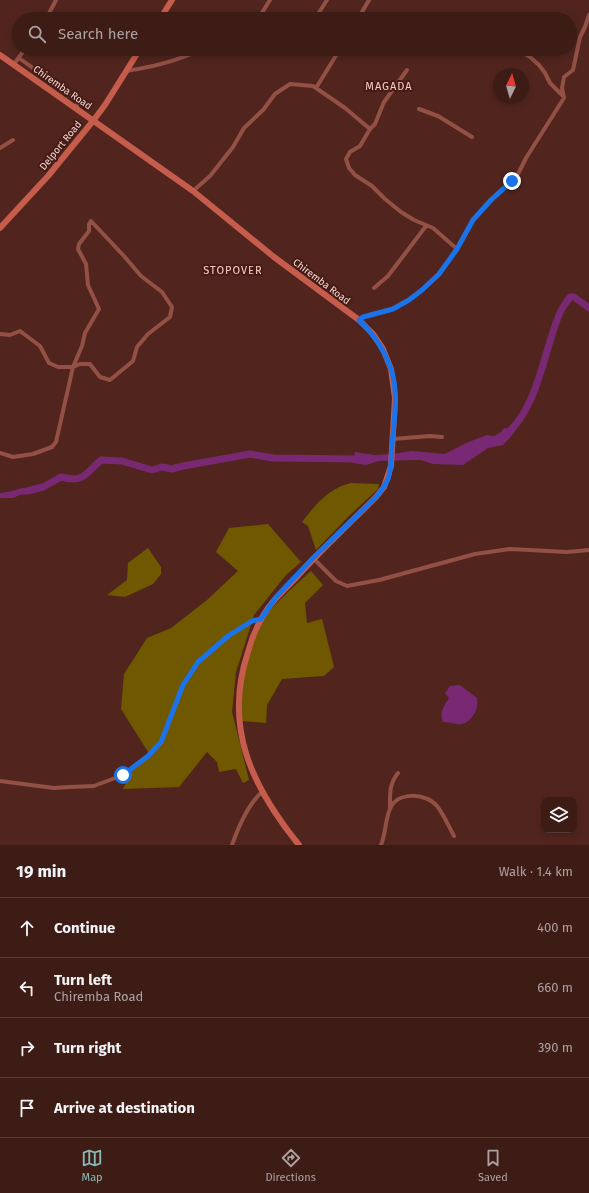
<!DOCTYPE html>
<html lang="en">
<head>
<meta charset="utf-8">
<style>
	body { margin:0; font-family:"Fira Sans",sans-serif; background:#482923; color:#f1f3f6 }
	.controls { position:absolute; right:12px; bottom:12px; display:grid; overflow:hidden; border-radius:8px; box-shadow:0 2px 6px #0003 }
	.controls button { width:36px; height:36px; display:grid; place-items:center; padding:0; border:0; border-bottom:1px solid #563a35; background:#3d1c16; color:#f1f3f6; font:20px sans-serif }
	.compass { position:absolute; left:493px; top:68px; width:36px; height:36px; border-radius:50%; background:#3d1c16; box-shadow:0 2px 6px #0003; rotate:5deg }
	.stop { position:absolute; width:12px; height:12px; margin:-9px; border:3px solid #1a73e8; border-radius:50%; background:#fff }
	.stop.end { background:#1a73e8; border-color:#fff; box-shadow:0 1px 4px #0008 }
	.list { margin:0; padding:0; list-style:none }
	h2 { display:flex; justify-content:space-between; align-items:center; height:52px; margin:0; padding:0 16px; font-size:17px }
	h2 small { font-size:13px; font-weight:400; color:#ada1a1 }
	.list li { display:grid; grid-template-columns:26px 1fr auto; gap:12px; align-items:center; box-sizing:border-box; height:60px; padding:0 16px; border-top:1px solid #563a35 }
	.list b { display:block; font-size:15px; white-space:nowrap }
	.list p { margin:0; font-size:13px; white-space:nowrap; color:#ada1a1 }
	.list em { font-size:13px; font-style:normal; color:#ada1a1 }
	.icon { flex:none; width:22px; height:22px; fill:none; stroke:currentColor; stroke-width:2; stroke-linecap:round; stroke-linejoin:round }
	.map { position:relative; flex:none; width:589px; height:845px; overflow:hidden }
	.search { position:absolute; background:#3d1c16; box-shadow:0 2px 6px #0003; left:12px; right:12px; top:12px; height:44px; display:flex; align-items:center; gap:10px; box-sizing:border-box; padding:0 14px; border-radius:22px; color:#ada1a1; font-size:15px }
	.sheet { height:292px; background:#3d1c16 }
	nav { display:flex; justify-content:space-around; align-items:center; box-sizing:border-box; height:56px; border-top:1px solid #563a35; background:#3d1c16; font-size:11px; color:#ada1a1 }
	nav a { display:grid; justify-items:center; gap:2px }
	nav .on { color:#8bbbb9 }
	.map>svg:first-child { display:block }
</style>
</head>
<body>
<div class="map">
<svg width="589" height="845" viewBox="0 0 589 845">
	<rect width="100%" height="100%" fill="#51251e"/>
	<path fill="#705800" d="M351 483 379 484 378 489 349 516 316 550 308 526 302 522C315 505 329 488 351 483Z
		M268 524 301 562 286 575 254 615 236 672 232 712 249 780 243 783 236 769 219 772 217 762 207 752 179 787 123 789 133 769 150 755 121 709 124 674 147 638 171 628 207 600 238 571 216 552 229 528Z
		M148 548 161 567V574L153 584 125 597 107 595 127 580 128 563Z
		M311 571 323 585 305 603 307 623 322 619 334 667 324 676 282 679 267 705 266 723 242 721 239 708 243 671 254 640 267 613 291 589Z"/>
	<path fill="#792974" d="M504 428 516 429C513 436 507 440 503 445L488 448 463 465 433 464 421 460H414L378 461 366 465 353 463 355 452 374 455 392 454 412 451 445 454 466 443 487 435 494 436 501 432Z
		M22 488H35V493L20 495 13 498H0V493L8 492Z
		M460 685 477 698C479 708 473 721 462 724 457 725 449 722 443 722 439 712 444 706 449 698L445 693 450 686Z"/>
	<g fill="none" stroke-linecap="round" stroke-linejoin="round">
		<path stroke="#792974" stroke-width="7" d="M506 434C537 410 544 351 559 315 561 309 566 303 570 297H574L589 308
			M27 491 43 487 61 477C84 483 85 474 101 460L122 461 152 470 162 467 172 469 183 466 250 454 273 458 362 459"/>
		<path stroke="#935045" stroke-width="4" d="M46 19 56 0
			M258 19 270 0
			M315 19 327 0
			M358 19 369 0
			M516 49 530 57 539 65 545 73 550 83 562 95
			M19 58 77 100V110
			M14 64 25 49
			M407 70 384 102 375 124 370 129 360 146 350 152 346 159 349 168 355 175 372 186 385 199 401 212 414 220 433 228 457 249
			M126 71C153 67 178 61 202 49
			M316 88 340 49
			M419 109 438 116 472 137
			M0 148 13 140
			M193 191 210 176 233 147 244 128 263 110 275 94 290 84 313 86 316 88 345 108 370 129
			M374 288 388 276 426 226
			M359 320 363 317 393 309 409 300 422 290 439 274 457 249 473 220 491 200 518 174 526 158 564 98 562 88 564 77 573 70 580 37 585 27 589 15
			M0 334 10 335 20 331 40 346 49 363 58 367H73L82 346 85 333 99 309 88 285 86 264 78 249 79 244 89 231V224L91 221 124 256 141 276 162 292 172 307 170 317 148 334 137 347 133 361 110 380 100 377 90 364H80L73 367 56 442 52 447 33 454 13 457 0 453
			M393 439 430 436 442 437
			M313 558 336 581 347 586 379 580 475 554 510 549 567 552 589 550
			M0 781 54 788 69 787 94 786 123 775 148 756 161 743 183 685 198 662 228 636 252 621 261 619
			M390 808C390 794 389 784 398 773
			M232 845C238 828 248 804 262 792
			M381 845C386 833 385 820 390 809 397 791 426 793 437 806 444 815 449 827 454 836"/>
		<path stroke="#c65c4c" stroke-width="6" d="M160 19 172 0
			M0 55 193 191 274 257 359 320 373 334 383 349 391 369 395 398 391 466 384 487 376 497C349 524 321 550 295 579 286 588 276 597 268 608 259 621 252 637 248 652 223 727 252 787 299 845
			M0 228 48 176 93 121 105 105 140 49"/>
	</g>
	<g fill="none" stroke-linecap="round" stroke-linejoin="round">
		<path stroke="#1a73e8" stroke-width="5" d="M123 775 148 756 161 742 183 685 198 662 228 636 252 621 261 619 276 597 313 558 376 497C381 491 385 486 388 479 392 468 391 457 392 445 394 421 399 393 391 369 384 349 374 334 359 320L363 317 393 309 409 300 422 290 439 274 457 249 473 220 491 200 512 181"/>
	</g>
	<g text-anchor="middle" stroke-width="4" stroke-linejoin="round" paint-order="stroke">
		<g font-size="10" fill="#f4d7d1" stroke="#461b15">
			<text transform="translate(63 87) rotate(35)" y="4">Chiremba Road</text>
			<text transform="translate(60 145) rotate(-51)" y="4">Delport Road</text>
			<text transform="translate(322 281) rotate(37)" y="4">Chiremba Road</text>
		</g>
		<g font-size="11" letter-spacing="1" fill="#f9cbc3" stroke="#461b15">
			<text x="389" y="90">MAGADA</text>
			<text x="233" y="274">STOPOVER</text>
		</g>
	</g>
</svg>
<div class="controls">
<button><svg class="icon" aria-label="layers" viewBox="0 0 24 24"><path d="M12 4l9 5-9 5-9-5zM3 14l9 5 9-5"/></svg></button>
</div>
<svg class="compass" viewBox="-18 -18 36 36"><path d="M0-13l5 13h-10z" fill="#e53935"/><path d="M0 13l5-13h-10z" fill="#ada1a1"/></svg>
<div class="stop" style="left:123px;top:775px"></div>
<div class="stop end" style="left:512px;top:181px"></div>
<div class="search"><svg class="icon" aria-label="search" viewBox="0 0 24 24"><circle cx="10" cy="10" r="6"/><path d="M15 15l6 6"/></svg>Search here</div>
</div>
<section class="sheet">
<h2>19 min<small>Walk · 1.4 km</small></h2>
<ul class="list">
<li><svg class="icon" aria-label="ahead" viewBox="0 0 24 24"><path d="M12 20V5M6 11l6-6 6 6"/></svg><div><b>Continue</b></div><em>400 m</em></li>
<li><svg class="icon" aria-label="left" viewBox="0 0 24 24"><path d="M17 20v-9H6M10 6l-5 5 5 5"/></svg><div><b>Turn left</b><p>Chiremba Road</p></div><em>660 m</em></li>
<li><svg class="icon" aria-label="right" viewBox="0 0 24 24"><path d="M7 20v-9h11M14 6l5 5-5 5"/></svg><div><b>Turn right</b></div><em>390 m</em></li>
<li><svg class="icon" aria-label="arrive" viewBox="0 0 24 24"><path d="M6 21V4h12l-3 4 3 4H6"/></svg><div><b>Arrive at destination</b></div></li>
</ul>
</section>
<nav>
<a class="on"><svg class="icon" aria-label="map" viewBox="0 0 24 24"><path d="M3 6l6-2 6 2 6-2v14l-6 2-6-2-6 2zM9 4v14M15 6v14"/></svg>Map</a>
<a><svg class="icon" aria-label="directions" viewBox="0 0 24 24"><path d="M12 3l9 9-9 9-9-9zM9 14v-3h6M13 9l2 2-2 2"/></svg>Directions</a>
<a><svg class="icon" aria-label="saved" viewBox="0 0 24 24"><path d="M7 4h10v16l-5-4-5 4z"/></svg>Saved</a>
</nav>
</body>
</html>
